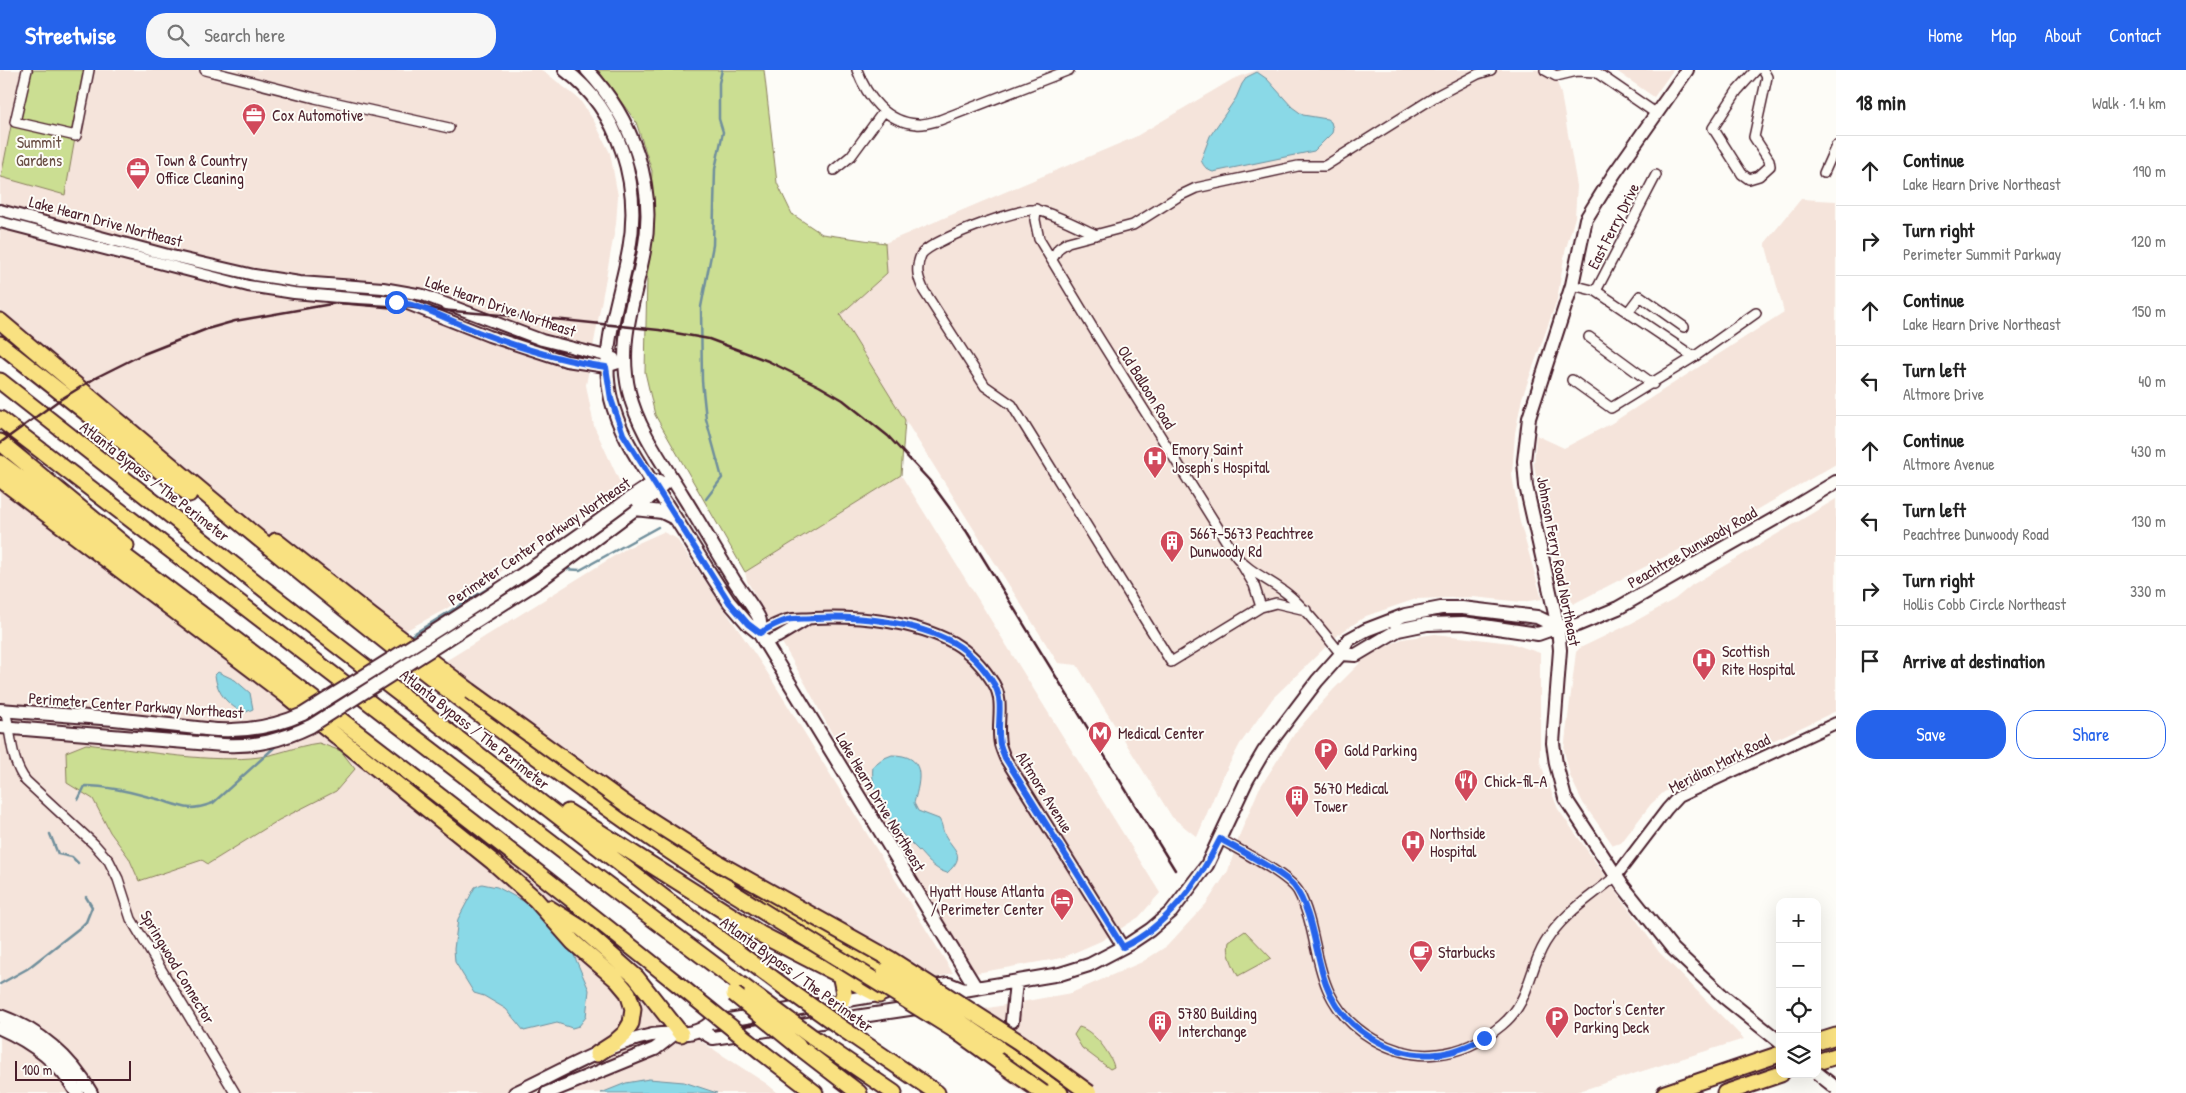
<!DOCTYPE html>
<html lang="en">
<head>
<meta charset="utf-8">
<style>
	body { margin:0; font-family:"Patrick Hand",sans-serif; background:#f6f6f6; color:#222 }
	.controls { position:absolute; right:15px; bottom:15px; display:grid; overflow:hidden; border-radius:10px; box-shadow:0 5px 20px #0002 }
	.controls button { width:45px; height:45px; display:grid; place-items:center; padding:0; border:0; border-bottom:1px solid #e0e0e0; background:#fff; color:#222; font:25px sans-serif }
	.scale { position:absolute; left:15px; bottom:12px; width:116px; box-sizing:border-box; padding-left:5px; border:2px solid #4a1f2b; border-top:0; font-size:14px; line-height:18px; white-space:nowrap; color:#4a1f2b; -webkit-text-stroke:4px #fdfcf7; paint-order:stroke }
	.stop { position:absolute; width:15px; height:15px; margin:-11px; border:4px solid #2563eb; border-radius:50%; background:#fff }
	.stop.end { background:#2563eb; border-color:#fff; box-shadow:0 1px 5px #0008 }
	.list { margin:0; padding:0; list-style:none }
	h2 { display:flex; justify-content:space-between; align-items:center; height:65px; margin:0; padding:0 20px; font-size:21px }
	h2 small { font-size:16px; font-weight:400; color:#767676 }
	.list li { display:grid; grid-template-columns:32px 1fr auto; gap:15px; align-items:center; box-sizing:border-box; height:70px; padding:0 20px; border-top:1px solid #e0e0e0 }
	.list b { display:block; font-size:19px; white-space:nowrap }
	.list p { margin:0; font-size:16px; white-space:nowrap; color:#767676 }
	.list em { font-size:16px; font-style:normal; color:#767676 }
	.actions { display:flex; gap:10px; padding:15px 20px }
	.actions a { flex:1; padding:11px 0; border:1px solid #2563eb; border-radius:20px; text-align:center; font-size:18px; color:#2563eb }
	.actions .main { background:#2563eb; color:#fff }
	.icon { flex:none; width:28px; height:28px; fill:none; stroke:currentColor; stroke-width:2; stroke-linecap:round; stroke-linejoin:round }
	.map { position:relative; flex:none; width:1836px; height:1023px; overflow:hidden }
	header { display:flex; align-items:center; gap:30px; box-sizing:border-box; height:70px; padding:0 25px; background:#2563eb; color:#fff }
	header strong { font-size:24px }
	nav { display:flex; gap:28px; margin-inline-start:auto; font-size:18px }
	.search { width:350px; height:45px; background:#f6f6f6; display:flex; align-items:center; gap:12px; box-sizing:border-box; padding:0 18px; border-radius:20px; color:#767676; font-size:19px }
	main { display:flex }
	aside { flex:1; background:#fff }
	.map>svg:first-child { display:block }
</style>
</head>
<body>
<header>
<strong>Streetwise</strong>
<div class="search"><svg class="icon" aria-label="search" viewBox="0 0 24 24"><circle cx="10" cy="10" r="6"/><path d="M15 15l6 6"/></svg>Search here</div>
<nav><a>Home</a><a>Map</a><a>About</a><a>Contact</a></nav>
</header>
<main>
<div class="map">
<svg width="1836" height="1023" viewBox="0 0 1836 1023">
	<rect width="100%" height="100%" fill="#fdfcf7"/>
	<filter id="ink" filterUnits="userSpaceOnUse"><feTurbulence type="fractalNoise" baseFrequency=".02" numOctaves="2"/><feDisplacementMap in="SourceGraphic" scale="10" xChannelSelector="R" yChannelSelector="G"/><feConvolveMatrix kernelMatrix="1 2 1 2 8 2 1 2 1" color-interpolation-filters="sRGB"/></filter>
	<g filter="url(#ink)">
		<path fill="#f5e4db" d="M0 0H541L545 2 579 29 594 51 610 83 618 126 616 154 586 315 594 356 623 419 446 539 386 571 0 261Z
			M1257 0H1553L1561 24 1577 116 1575 147 1565 182 1557 230 1522 328 1515 363 1512 405 1520 452 1542 529 1522 532 1473 527 1416 529 1366 546 1339 564 1273 628 1240 674 1221 710 1197 767 1172 747 1077 595 1058 593 839 245 887 203 885 173 1135 67 1233 9Z
			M1615 0H1673L1654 27Z
			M1801 129 1836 131V394L1726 458 1666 486 1573 534 1558 501 1539 424 1534 395 1536 365 1564 378 1612 353 1784 242 1765 173Z
			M0 398 399 695 579 850 672 948 692 956 696 968 767 1014 778 1023H0Z
			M901 405 1160 823 1139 847 1101 871 1062 888 976 903 910 800 845 688 806 615 747 511 745 502Z
			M1836 429V641L1664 722 1651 734 1621 773 1613 775 1583 733 1570 706 1564 680 1576 582 1580 578 1632 553 1675 529 1692 515Z
			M663 462 676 468 767 602 953 903 895 919 722 807 436 597 627 478Z
			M1435 564 1511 573 1540 583V692L1558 739 1659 882 1744 969 1573 1023H1024L925 948 946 943 983 939 1071 923 1142 892 1167 876 1206 834 1228 801 1240 764 1259 719 1295 663 1333 620 1369 584 1402 569Z"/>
		<path fill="#cbde92" stroke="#8a7e5e" d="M22 0H87L65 125 1 107Z
			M598 0H764L777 113 792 144 822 164 885 173 887 203 840 245 905 350 901 405 745 502 655 345 645 302 647 206 652 101 636 52Z
			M319 673 341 681 355 699 336 721 279 750 208 794 202 790 139 811 129 788 110 762 93 729 67 713 66 682 86 674C138 680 200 692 251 688 276 686 295 676 319 673Z
			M1245 861 1271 888 1238 906C1233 895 1226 883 1229 872Z
			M1079 957C1093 960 1111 984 1114 997L1110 999 1082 978 1074 965Z"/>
		<path fill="#8ad9e7" stroke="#708f9c" d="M1257 2 1267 9 1292 37 1303 45 1327 49 1331 52 1333 59 1332 63 1314 81 1213 102C1207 100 1204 97 1201 90L1210 66 1236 28 1242 14 1247 7Z
			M218 602 235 610 250 623 253 639 244 643C228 635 217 624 215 605Z
			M892 685C926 685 921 708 914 733L918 741 939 749C943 755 942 760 945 765 954 781 967 785 947 803 933 799 927 789 917 779 895 758 869 729 873 696L882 689Z
			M482 814 497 817 525 832 552 858 573 883 589 920 586 947 579 956 572 958 557 953 524 961 506 939 484 926 474 923 455 892 454 879 458 849 475 817Z
			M649 1009 684 1012 717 1023H601L626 1013Z"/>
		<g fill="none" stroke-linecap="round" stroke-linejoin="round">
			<path stroke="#708f9c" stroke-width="2.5" d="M706 429 722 408 706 349 702 311 701 237 713 175 715 99 723 62 719 49V13L722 0
				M564 499 580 500 658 457
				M407 568 468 530 494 515
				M78 730 85 716C109 716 133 723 157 729 168 732 179 737 190 738 199 738 205 736 213 733L277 675
				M50 764 58 784 72 787 78 793
				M0 914 27 899 82 856 86 852 92 837 86 827"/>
			<g stroke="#4a1f2b" stroke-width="12">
				<path id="minor" d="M27 0 15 52 76 66 89 0
					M205 0 315 28 449 58
					M857 0C867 27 886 52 917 54 924 55 933 52 940 50L1069 0
					M1545 0 1556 6 1577 1 1595 2
					M1593 0 1657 44
					M1756 0 1737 21 1713 58 1742 104 1749 109 1759 106 1770 96 1769 90 1754 67 1767 7 1763 0
					M834 100 851 86 884 41
					M1824 103 1836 76
					M1036 139 1035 150 1039 169 1097 265 1235 485C1249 503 1273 511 1290 526 1310 543 1324 564 1341 584
					M1096 165C1081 158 1051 142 1036 140 1021 137 928 171 921 185 915 199 918 208 924 221L985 316 1012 335 1171 592 1261 537 1276 533 1306 540
					M1052 189 1059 178 1068 172 1133 155 1179 126 1196 118 1298 96H1325L1438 25 1478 4 1491 0
					M1572 215 1596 221 1694 287
					M1596 221 1656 105
					M1628 242 1640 226 1684 257
					M1589 267 1653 314
					M1572 310 1611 338 1694 287 1756 243
					M1242 495 1254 515 1261 537
					M5 641C12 665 10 690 26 711L94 774 109 791 118 809 131 849 235 1023
					M1220 769C1239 780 1287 804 1298 821 1315 852 1314 891 1329 922 1347 961 1394 989 1437 984 1461 982 1484 970 1502 955 1530 932 1528 901 1545 873 1562 844 1591 827 1616 806"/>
			</g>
			<g stroke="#4a1f2b" stroke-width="14">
				<path id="tertiary" d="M0 140 172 186 254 205 300 212 383 218 423 225 542 270 614 288
					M0 152 248 216 294 223 405 233 489 266 566 291 606 297 625 291
					M759 563C768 558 777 553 787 550 795 548 805 549 814 548 859 546 914 551 954 573 971 583 984 598 994 614 1005 633 996 653 1000 674 1001 678 1003 683 1005 688L1123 877
					M764 573 778 567 808 549
					M1616 806 1667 739 1678 727 1836 653"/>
			</g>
			<g stroke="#4a1f2b" stroke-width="16">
				<path id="secondary" d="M565 0C620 41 641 115 629 180 620 230 599 278 611 329 619 363 639 391 657 420 682 457 704 495 729 532L748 554 759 563 976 918
					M587 0C632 48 657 114 644 181 635 230 617 271 629 322 638 360 663 393 683 426 700 453 715 480 732 507 740 521 752 534 759 548 761 552 760 559 759 563
					M1687 0 1614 104 1586 149 1572 215 1529 348 1524 391 1526 416 1558 557 1560 580 1553 673 1556 694 1565 728 1622 815 1673 879 1724 927 1780 972
					M629 429 653 413 659 411
					M635 439 662 442 676 449
					M539 511 647 430 671 407
					M1341 584 1356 585 1398 560 1427 554 1463 553 1538 564 1558 557 1577 555 1618 538 1778 447 1836 412
					M0 640 114 649 206 659
					M0 657 223 675
					M929 917 949 914 964 920 1060 904 1089 895 1129 874 1150 860 1171 842 1207 795 1247 710 1264 681 1317 611 1341 584 1348 570 1366 560 1405 545 1441 538H1462L1537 547 1558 557
					M0 946C39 960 71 987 91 1023
					M1012 951 1016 912
					M0 958C32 972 60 993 77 1023
					M701 961 713 968 923 937
					M515 1023C560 1002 604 975 652 965 674 961 691 969 710 953L884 924
					M547 1023 655 979 673 965"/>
			</g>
			<g stroke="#4a1f2b" stroke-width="19">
				<path id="motorway" d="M0 251C236 450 470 653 730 821
					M0 274 189 424
					M0 311 273 526 663 827 787 919
					M0 349 581 795 752 923
					M0 372 126 476
					M0 393C231 565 461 739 685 920
					M0 409 282 622 493 792 535 829 573 872 617 910 628 923 633 939 631 953 625 963 614 973 597 984
					M276 471 371 546 470 621
					M568 742 762 865 879 925
					M728 812 885 901
					M549 838 581 858 636 907 681 964
					M836 933 841 932 844 923 840 904
					M846 961 937 1023
					M812 967 894 1023
					M1817 972 1836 966
					M798 976 859 1023
					M997 977 1060 1023
					M763 983 815 1023
					M1817 992 1836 986
					M1665 1023 1780 984
					M1725 1023 1781 1004"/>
			</g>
			<use href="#minor" stroke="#fdfcf7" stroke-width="9"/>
			<use href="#tertiary" stroke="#fdfcf7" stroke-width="10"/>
			<use href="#secondary" stroke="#fdfcf7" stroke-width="12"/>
			<use href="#motorway" stroke="#f9e181" stroke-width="15"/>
			<path stroke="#4a1f2b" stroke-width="2.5" d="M0 373 58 331 97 307 141 285 207 259 235 251 337 233 404 237 563 250 659 260 709 269 768 291 819 316 843 330 888 366 929 410 967 462 1175 800"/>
			<g stroke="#4a1f2b" stroke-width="16" stroke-linecap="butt">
				<path id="secondary-bridge" d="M206 659C241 663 271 658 303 644 413 575 525 507 629 429
					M223 675C255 677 282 670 311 656L539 511
					M1817 1003 1836 1018"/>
			</g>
			<g stroke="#4a1f2b" stroke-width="19" stroke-linecap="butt">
				<path id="motorway-bridge" d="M470 621 630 737 718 793 890 889 1019 972 1089 1023
					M730 821 953 959 1043 1023
					M885 901 997 977
					M787 919 846 961
					M685 920 763 983
					M752 923 812 967
					M734 924 798 976"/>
			</g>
			<use href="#secondary-bridge" stroke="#fdfcf7" stroke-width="12"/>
			<use href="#motorway-bridge" stroke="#f9e181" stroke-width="15"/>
		</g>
	</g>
	<g fill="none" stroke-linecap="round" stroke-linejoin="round" filter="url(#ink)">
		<path stroke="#2563eb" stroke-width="6" d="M396 232C424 235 452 252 478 262 520 278 562 291 606 297L611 329 623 364 729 532 748 554 760 563C768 558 777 553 787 550 795 548 805 549 814 548 859 546 913 551 954 573 971 583 984 598 994 614 1005 633 996 653 1000 674 1001 678 1003 683 1005 688L1123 877C1167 856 1199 812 1220 769 1237 779 1284 803 1294 816 1313 841 1315 884 1326 914 1341 957 1391 989 1437 984 1454 983 1469 976 1484 968"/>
	</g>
	<defs>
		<g id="office-pin" transform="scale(1.25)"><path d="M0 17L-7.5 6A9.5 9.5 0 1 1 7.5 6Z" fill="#d1495b" stroke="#fdfcf7"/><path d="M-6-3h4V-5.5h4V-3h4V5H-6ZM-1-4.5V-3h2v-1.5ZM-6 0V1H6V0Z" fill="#fff"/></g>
		<g id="hospital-pin" transform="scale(1.25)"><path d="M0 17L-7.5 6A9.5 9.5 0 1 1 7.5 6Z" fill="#d1495b" stroke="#fdfcf7"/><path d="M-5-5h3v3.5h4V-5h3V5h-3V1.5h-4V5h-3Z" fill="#fff"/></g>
		<g id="building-pin" transform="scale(1.25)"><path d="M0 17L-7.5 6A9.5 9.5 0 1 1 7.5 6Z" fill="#d1495b" stroke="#fdfcf7"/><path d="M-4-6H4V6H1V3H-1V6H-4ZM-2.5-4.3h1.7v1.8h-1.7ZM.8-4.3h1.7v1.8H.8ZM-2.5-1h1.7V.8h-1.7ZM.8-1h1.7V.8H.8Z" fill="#fff"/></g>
		<g id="metro-pin" transform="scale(1.25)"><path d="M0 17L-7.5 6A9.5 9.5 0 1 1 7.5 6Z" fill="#d1495b" stroke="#fdfcf7"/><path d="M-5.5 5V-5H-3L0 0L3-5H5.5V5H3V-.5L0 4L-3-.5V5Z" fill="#fff"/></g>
		<g id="parking-pin" transform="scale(1.25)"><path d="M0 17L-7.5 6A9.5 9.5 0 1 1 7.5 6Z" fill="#d1495b" stroke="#fdfcf7"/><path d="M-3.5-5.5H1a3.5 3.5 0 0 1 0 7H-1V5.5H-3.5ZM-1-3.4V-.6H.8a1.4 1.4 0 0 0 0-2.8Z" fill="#fff"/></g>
		<g id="restaurant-pin" transform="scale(1.25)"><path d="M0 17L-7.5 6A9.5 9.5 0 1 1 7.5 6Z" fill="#d1495b" stroke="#fdfcf7"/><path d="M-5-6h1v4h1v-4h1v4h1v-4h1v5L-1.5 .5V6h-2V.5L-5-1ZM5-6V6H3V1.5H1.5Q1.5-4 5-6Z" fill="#fff"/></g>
		<g id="hotel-pin" transform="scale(1.25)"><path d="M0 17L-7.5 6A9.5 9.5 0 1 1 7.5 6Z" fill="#d1495b" stroke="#fdfcf7"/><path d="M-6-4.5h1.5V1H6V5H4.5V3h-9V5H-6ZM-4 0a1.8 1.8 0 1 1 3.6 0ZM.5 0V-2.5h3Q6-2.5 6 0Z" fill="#fff"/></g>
		<g id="cafe-pin" transform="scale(1.25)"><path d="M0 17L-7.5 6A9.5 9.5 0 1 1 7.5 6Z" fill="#d1495b" stroke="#fdfcf7"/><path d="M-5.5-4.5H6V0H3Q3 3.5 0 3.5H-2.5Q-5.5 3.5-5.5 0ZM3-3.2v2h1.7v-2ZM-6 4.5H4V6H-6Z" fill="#fff"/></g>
	</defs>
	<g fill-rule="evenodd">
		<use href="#office-pin" x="254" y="45"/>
		<use href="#office-pin" x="138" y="99"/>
		<use href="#hospital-pin" x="1155" y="388"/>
		<use href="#building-pin" x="1172" y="472"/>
		<use href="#hospital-pin" x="1704" y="590"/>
		<use href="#metro-pin" x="1100" y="663"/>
		<use href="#parking-pin" x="1326" y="680"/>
		<use href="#restaurant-pin" x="1466" y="711"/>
		<use href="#building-pin" x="1297" y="727"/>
		<use href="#hospital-pin" x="1413" y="772"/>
		<use href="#hotel-pin" x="1062" y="830"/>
		<use href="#cafe-pin" x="1421" y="882"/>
		<use href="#parking-pin" x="1557" y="948"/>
		<use href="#building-pin" x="1160" y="952"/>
	</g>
	<g text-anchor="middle" stroke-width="4" stroke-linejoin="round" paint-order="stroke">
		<g font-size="16" fill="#4a1f2b" stroke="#fdfcf7" text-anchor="start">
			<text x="272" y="51">Cox Automotive</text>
			<text x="156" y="96">Town &amp; Country<tspan x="156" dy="18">Office Cleaning</tspan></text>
			<text x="1172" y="385">Emory Saint<tspan x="1172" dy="18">Joseph's Hospital</tspan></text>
			<text x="1190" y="469">5667-5673 Peachtree<tspan x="1190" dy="18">Dunwoody Rd</tspan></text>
			<text x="1722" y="587">Scottish<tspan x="1722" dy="18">Rite Hospital</tspan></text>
			<text x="1118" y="669">Medical Center</text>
			<text x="1344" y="686">Gold Parking</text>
			<text x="1484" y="717">Chick-fil-A</text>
			<text x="1314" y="724">5670 Medical<tspan x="1314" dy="18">Tower</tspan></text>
			<text x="1430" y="769">Northside<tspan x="1430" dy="18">Hospital</tspan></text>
			<text x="1044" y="827" text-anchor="end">Hyatt House Atlanta<tspan x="1044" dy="18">/ Perimeter Center</tspan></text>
			<text x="1438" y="888">Starbucks</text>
			<text x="1574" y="945">Doctor's Center<tspan x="1574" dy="18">Parking Deck</tspan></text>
			<text x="1178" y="949">5780 Building<tspan x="1178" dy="18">Interchange</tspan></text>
		</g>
		<g font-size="16" fill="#6a4f45" stroke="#fdfcf7">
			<text x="39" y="78">Summit<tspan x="39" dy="18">Gardens</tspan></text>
		</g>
		<g font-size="16" fill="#4a1f2b" stroke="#fdfcf7">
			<text transform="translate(106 151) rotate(15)" y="6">Lake Hearn Drive Northeast</text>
			<text transform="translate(1613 156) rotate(-63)" y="6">East Ferry Drive</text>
			<text transform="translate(501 236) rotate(19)" y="6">Lake Hearn Drive Northeast</text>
			<text transform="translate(1147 317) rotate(58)" y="6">Old Balloon Road</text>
			<text transform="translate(155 411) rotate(38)" y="6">Atlanta Bypass / The Perimeter</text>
			<text transform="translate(539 471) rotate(-34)" y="6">Perimeter Center Parkway Northeast</text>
			<text transform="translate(1692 477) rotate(-30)" y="6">Peachtree Dunwoody Road</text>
			<text transform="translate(1559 491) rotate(79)" y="6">Johnson Ferry Road Northeast</text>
			<text transform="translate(136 635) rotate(4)" y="6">Perimeter Center Parkway Northeast</text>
			<text transform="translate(475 659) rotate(38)" y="6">Atlanta Bypass / The Perimeter</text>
			<text transform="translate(1719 693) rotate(-27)" y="6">Meridian Mark Road</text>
			<text transform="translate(1045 722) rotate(58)" y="6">Altmore Avenue</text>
			<text transform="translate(881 732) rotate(59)" y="6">Lake Hearn Drive Northeast</text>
			<text transform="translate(178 897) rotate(59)" y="6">Springwood Connector</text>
			<text transform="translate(797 904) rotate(36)" y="6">Atlanta Bypass / The Perimeter</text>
		</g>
	</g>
</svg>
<div class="controls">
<button>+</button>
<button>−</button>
<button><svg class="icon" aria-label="locate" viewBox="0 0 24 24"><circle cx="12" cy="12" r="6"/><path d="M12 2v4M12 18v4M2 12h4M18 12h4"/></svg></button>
<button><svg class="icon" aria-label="layers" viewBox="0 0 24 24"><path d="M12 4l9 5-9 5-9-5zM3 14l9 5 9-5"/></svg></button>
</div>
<div class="scale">100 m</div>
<div class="stop" style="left:396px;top:232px"></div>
<div class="stop end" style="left:1484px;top:968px"></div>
</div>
<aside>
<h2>18 min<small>Walk · 1.4 km</small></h2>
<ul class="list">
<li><svg class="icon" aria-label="ahead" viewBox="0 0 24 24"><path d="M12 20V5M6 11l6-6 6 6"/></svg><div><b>Continue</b><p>Lake Hearn Drive Northeast</p></div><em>190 m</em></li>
<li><svg class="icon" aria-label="right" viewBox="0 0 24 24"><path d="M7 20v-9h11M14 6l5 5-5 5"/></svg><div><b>Turn right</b><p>Perimeter Summit Parkway</p></div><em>120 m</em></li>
<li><svg class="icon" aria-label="ahead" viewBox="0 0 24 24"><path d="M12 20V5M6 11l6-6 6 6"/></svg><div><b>Continue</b><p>Lake Hearn Drive Northeast</p></div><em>150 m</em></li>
<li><svg class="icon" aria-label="left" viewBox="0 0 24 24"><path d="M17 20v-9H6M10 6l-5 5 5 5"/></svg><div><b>Turn left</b><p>Altmore Drive</p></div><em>40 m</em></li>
<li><svg class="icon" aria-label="ahead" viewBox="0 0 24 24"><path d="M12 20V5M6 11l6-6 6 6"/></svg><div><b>Continue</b><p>Altmore Avenue</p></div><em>430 m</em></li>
<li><svg class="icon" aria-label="left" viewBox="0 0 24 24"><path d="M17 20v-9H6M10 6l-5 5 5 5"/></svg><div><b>Turn left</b><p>Peachtree Dunwoody Road</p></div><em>130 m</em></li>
<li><svg class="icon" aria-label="right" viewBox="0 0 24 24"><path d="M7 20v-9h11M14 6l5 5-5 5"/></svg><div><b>Turn right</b><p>Hollis Cobb Circle Northeast</p></div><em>330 m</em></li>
<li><svg class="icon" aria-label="arrive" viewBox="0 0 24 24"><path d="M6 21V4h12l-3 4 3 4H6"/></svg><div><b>Arrive at destination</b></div></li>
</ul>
<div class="actions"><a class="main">Save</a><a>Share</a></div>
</aside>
</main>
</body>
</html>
